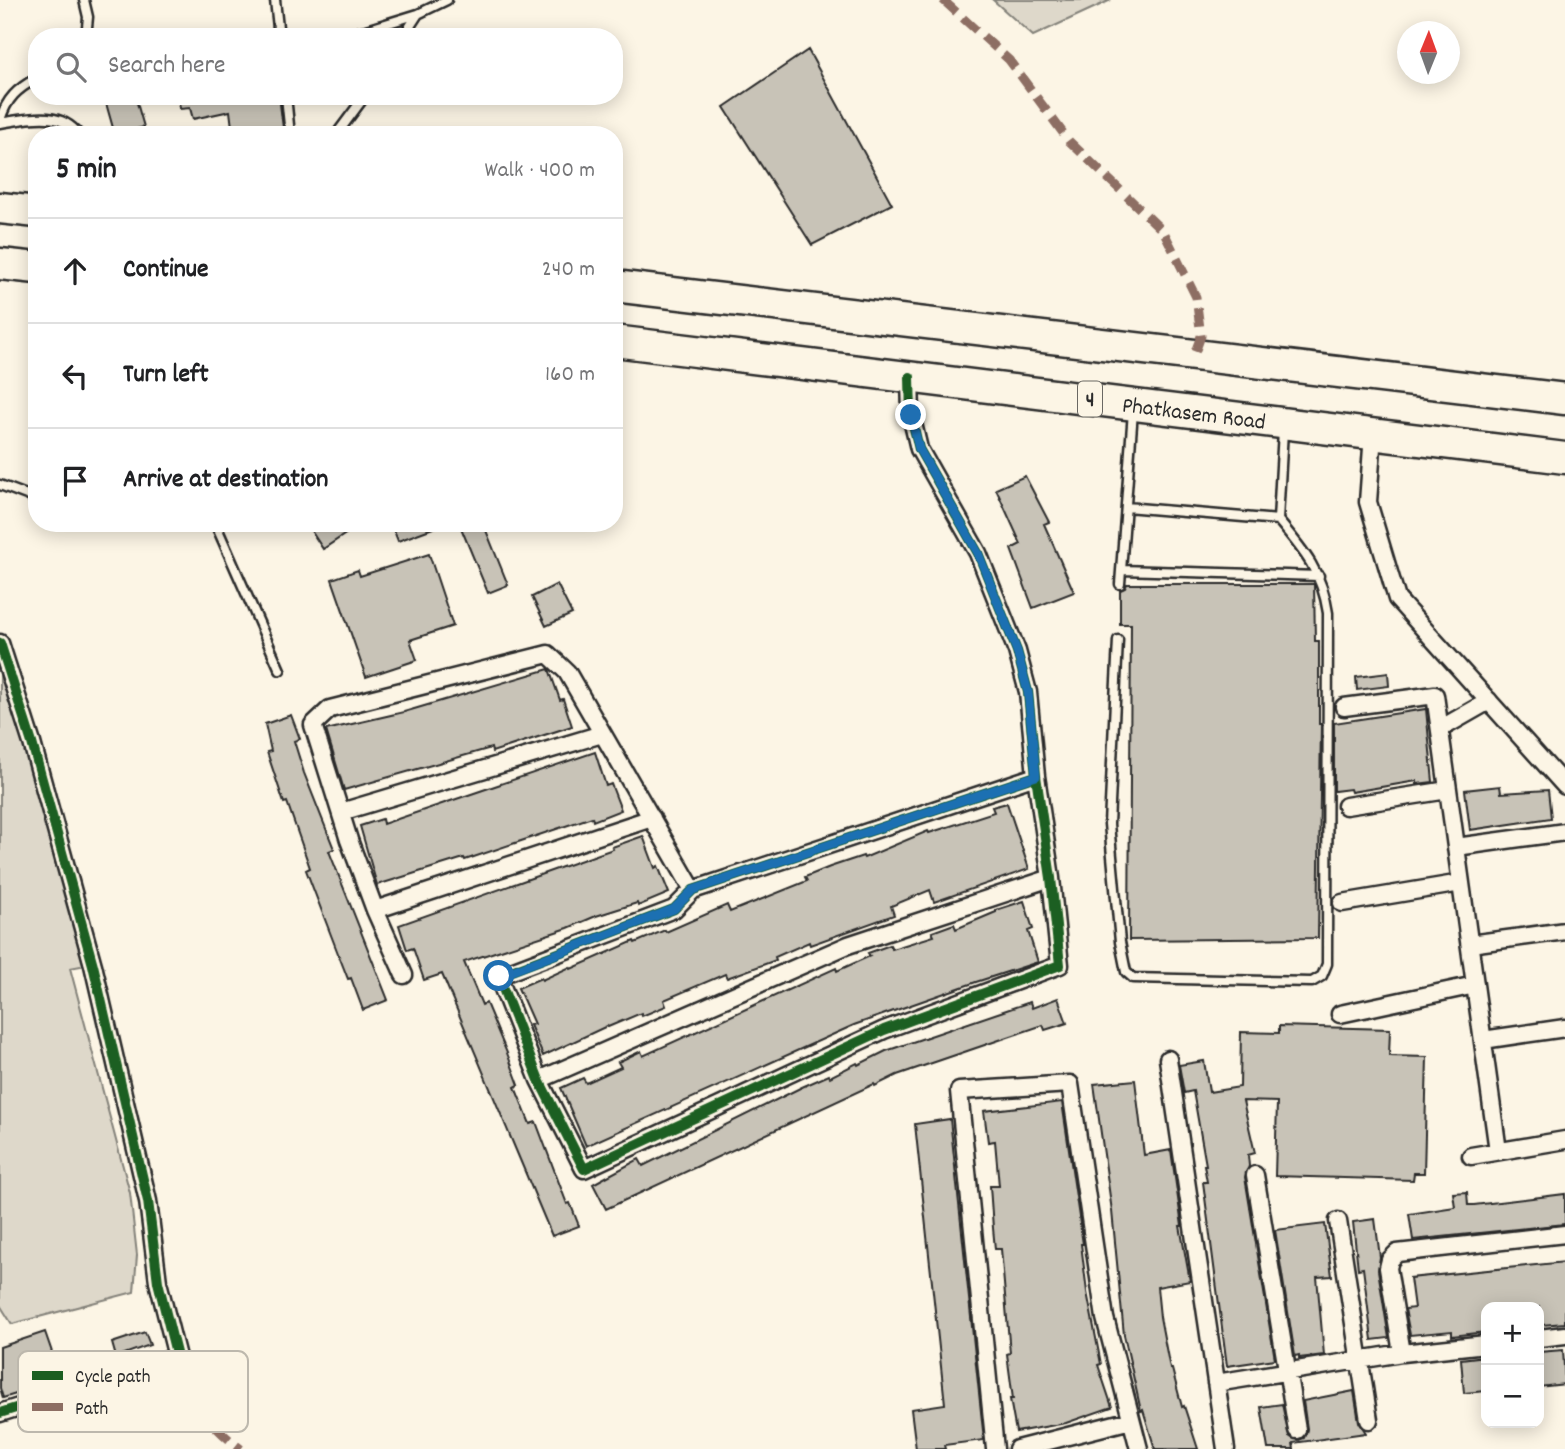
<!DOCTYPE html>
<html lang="en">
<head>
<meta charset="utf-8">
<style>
	body { margin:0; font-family:Dekko,sans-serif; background:#f2f2f2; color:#202124 }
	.controls { position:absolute; right:21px; bottom:21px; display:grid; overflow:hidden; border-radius:14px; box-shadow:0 4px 18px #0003 }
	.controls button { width:63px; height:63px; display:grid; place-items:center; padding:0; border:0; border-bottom:2px solid #e0e0e0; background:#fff; color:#202124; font:35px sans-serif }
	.compass { position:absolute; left:1397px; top:21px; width:63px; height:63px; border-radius:50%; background:#fff; box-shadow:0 4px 18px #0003; rotate:1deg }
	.stop { position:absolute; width:21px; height:21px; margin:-16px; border:5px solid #1f6fb2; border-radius:50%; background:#fff }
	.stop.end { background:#1f6fb2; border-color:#fff; box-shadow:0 2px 7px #0008 }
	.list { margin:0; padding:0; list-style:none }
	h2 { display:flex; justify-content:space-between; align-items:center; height:91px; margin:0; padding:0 28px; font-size:30px }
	h2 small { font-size:23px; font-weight:400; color:#757577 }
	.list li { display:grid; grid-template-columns:46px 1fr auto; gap:21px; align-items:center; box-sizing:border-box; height:105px; padding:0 28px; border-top:2px solid #e0e0e0 }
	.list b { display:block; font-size:26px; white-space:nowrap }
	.list em { font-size:23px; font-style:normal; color:#757577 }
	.icon { flex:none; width:38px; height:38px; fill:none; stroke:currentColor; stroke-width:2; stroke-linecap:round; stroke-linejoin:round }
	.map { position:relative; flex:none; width:1565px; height:1449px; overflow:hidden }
	.search { position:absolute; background:#fff; box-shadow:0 4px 18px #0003; left:28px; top:28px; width:595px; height:77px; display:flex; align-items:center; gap:18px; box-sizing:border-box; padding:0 24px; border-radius:28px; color:#757577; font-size:26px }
	.panel { position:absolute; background:#fff; box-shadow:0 4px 18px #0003; left:28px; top:126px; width:595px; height:406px; border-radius:28px }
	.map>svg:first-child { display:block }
</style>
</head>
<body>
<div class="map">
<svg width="1565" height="1449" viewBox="0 0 1565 1449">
	<rect width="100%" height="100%" fill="#fcf5e5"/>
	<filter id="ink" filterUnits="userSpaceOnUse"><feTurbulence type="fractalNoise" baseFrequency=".0143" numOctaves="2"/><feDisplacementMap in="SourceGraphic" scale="14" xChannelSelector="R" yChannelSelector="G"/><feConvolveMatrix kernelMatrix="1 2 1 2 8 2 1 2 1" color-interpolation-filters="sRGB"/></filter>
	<g filter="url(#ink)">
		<path fill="#ded8ca" stroke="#84827a" stroke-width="2" d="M993 0H1111L1033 36Z
			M0 652 86 965 70 968 130 1193 137 1255 134 1292 12 1324 0 1305Z"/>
		<path fill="#c8c3b7" stroke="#2b2b2b" stroke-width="2" d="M808 50 892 204 812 245 724 107Z
			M104 96H135L144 127 115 135Z
			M178 96H279L283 128 233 135 230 111 193 119 190 108 180 109Z
			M1025 476 1049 522 1044 524 1074 592 1033 608 1011 549 1021 544 996 489Z
			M306 523H362L323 549Z
			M391 523H441V525L398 541Z
			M459 523H483L508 585 488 593Z
			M429 554 453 626 410 640 417 660 366 677 332 579 358 570 360 576Z
			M557 584 572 614 546 626 532 597Z
			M1127 584H1314L1315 641H1319V724H1321L1318 938 1129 940 1131 624H1120V590L1125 588Z
			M549 669 560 700 563 699 572 726 492 752 491 748 344 790 326 730 404 712Z
			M1388 673 1389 686 1357 690 1356 677Z
			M1426 709 1433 782 1417 784V781L1351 792 1350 789 1334 791V723Z
			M291 715 300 739 294 741 304 773 334 849 329 851 388 1000 363 1010 351 978 348 979 339 956 306 870 310 868 287 802 284 803 267 752 271 751 265 724Z
			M595 752 606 786 611 784 621 810 593 821 592 817 465 860 464 858 377 885 360 826 382 819 383 824Z
			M1500 786 1501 793 1548 790 1551 818 1470 830 1465 790Z
			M1007 803 1029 869 934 902 930 890 891 906 894 915 810 945 809 942 775 957 776 960 727 978 725 974 664 1000 666 1006 642 1016 641 1013 608 1027 607 1026 543 1056 530 1025 534 1024 518 988 541 978 542 980 570 967 571 969 634 941 635 943 665 930 666 932 727 905 730 912 807 881 805 877 830 867 863 856 864 858 928 831 929 833 994 812 992 807Z
			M643 836 655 868 658 866 669 893 638 906 637 903 596 916 568 928 464 962 482 1005 486 1003 507 1053 519 1085 515 1087 530 1124 536 1122 567 1204 570 1203 579 1226 552 1236 442 974 424 980 413 948 407 950 399 925 613 849 612 847Z
			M1024 901 1033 929 1028 931 1038 962 976 982 854 1025 586 1146 561 1088 583 1078 586 1083 621 1067 618 1062 641 1051 643 1056 836 968 837 971 870 956 868 953 890 945 892 949 934 936 932 932 954 924 956 929 996 912V910Z
			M1058 998 1067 1023 1045 1030 1043 1025 897 1075 875 1086 874 1084 606 1209 593 1184 639 1159 643 1166 802 1087 829 1075 830 1077 857 1063 858 1065 886 1051 1030 1002 1032 1008Z
			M1279 1026 1390 1029 1389 1056 1427 1057 1424 1173H1414L1413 1180 1275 1176 1277 1102 1243 1101 1255 1153 1248 1155 1249 1166 1245 1177 1275 1359 1227 1366 1203 1182H1207L1204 1165H1206L1193 1091 1184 1093 1179 1065 1204 1061 1209 1092 1240 1087 1241 1032 1279 1033Z
			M1135 1080 1144 1155 1171 1150 1182 1226H1180L1190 1281 1157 1287 1160 1317 1170 1369H1172L1182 1407 1184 1406 1198 1449H1155L1143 1410 1141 1411 1124 1335 1112 1211 1094 1084Z
			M1062 1102 1083 1244H1081L1087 1292 1101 1364 1098 1365 1112 1407 1066 1423 1016 1432 1010 1399H1013L1007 1354 1010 1353 1001 1249H995L993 1228 990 1186H999L995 1141 988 1142 984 1111Z
			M950 1119 984 1440 944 1445 945 1449H916L911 1409 945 1404 915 1124Z
			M1467 1192 1468 1205H1474L1565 1194V1224L1413 1240 1409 1214 1455 1207 1453 1193Z
			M1375 1219 1380 1257 1378 1270 1389 1338 1372 1340 1363 1268 1358 1269 1353 1222Z
			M1325 1224 1332 1276 1317 1277 1324 1355 1299 1358V1355L1295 1356 1275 1230Z
			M1565 1262V1323L1541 1325 1539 1307H1486V1332L1452 1336V1331L1410 1335 1405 1309 1414 1308 1410 1278Z
			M45 1332 54 1358 19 1370 26 1391 3 1398 0 1388V1347Z
			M145 1332 150 1345 116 1357 112 1343Z
			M1563 1350 1565 1384 1539 1387V1352Z
			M1486 1356V1391L1464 1393 1461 1359Z
			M1354 1391 1359 1422 1366 1433 1293 1443 1294 1449H1268L1261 1407 1282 1404 1289 1436 1299 1440 1304 1438 1307 1429 1303 1401Z"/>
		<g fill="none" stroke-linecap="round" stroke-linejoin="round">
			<g stroke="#2b2b2b" stroke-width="13">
				<path id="lane" d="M84 0 88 17 86 37
					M275 0 279 37
					M337 37 366 30 418 14
					M403 37 418 14 447 0
					M286 96 290 135
					M0 120C7 98 17 89 37 78
					M0 123C27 119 60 109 79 135
					M336 135 365 96
					M0 485 37 499
					M1126 507 1278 520
					M215 523 280 670
					M1121 570 1319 576
					M1120 584 1133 411
					M1118 640 1109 824 1120 942 1126 972 1133 978 1312 982 1322 976 1327 964 1328 613C1322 572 1304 551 1278 520L1283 430"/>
			</g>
			<g stroke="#2b2b2b" stroke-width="21">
				<path id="street" d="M910 377 911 415 919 449 978 553 1017 651 1028 692 1036 776 1051 878 1060 965 884 1030 584 1169 539 1080 498 976 674 909 693 890 1036 776
					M1373 434 1368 502 1397 599 1565 786
					M0 643 32 743 93 965 148 1201 158 1282 177 1357 0 1413
					M1344 707 1435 695 1498 1151
					M1440 729 1489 701
					M1346 806 1448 790
					M341 812 602 734
					M1456 847 1565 832
					M1342 903 1461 883
					M375 910 652 818
					M1470 944 1565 931
					M404 975 375 910 349 840 313 725 330 709 548 654 567 672 693 890
					M1340 1014 1475 985
					M1483 1040 1565 1028
					M1168 1059 1226 1449
					M539 1080 848 945 1051 878
					M1471 1156 1565 1140
					M1255 1175 1297 1430
					M1338 1221 1369 1420
					M1539 1338 1565 1335
					M1402 1353 1388 1268 1390 1260 1397 1253 1565 1234
					M1216 1383 1402 1353 1486 1344
					M995 1449 959 1091 1070 1084 1105 1318 1139 1449
					M1017 1449 1131 1420"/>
			</g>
			<g stroke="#2b2b2b" stroke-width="35">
				<path id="highway" d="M0 208 37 212
					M0 264 37 268
					M614 286 1565 399
					M614 341 1565 458"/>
			</g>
			<use href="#lane" stroke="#fcf5e5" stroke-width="8"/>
			<use href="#street" stroke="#fcf5e5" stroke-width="16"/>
			<use href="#highway" stroke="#fcf5e5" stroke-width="30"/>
			<path stroke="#8d6e63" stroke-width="9" stroke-dasharray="18 9" stroke-linecap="butt" d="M943 0 1009 60 1069 141 1164 232 1196 297 1201 336 1194 355
				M177 1357C196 1403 201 1418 241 1449"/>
			<g stroke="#fcf5e5" stroke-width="15">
				<path id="cycleway" d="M910 377 911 415 919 449 978 553 1017 651 1028 692 1036 776 1051 878 1060 965 884 1030 584 1169 539 1080 498 976 674 909 693 890 1036 776
					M0 643 32 743 93 965 148 1201 158 1282 177 1357 0 1413"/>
			</g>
			<use href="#cycleway" stroke="#1b5e20" stroke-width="10"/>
		</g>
	</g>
	<g fill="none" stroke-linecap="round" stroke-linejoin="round" filter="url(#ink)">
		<path stroke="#1f6fb2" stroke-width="9" d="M499 976 674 909 693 890 1036 776 1028 692 1017 651 978 553 919 449 911 415"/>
	</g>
	<g text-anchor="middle" stroke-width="5" stroke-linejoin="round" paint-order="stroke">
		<rect fill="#fcf5e5" stroke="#6a6863" stroke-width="2" x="1078" y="381.5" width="24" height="35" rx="5"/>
		<g font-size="21" font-weight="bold" fill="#2b2b2b">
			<text x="1090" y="406">4</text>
		</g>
		<g font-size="23" fill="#2b2b2b" stroke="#fcf5e5">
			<text transform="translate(1194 412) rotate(7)" y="8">Phatkasem Road</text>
		</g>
	</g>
	<rect x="18" y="1351" width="230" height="81" rx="10" fill="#fcf5e5" stroke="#bdb8ad" stroke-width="2"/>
	<rect x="32" y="1371" width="31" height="9" fill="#1b5e20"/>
	<rect x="32" y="1403" width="31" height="8" fill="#8d6e63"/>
	<g font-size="19" fill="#2b2b2b">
		<text x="75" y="1382">Cycle path</text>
		<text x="75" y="1414">Path</text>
	</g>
</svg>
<div class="controls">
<button>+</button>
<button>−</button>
</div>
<svg class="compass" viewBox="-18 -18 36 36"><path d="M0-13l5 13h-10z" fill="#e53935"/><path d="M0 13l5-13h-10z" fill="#757577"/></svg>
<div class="stop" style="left:499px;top:976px"></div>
<div class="stop end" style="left:911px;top:415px"></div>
<div class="search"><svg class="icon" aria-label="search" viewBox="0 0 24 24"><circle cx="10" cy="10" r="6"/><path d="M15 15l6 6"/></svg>Search here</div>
<section class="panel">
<h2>5 min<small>Walk · 400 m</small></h2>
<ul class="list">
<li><svg class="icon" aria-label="ahead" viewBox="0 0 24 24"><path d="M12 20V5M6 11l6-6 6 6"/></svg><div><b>Continue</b></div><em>240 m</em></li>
<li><svg class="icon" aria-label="left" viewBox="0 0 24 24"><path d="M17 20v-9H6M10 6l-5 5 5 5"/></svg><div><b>Turn left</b></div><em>160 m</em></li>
<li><svg class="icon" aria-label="arrive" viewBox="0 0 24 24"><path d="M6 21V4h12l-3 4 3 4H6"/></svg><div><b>Arrive at destination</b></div></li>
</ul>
</section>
</div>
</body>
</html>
